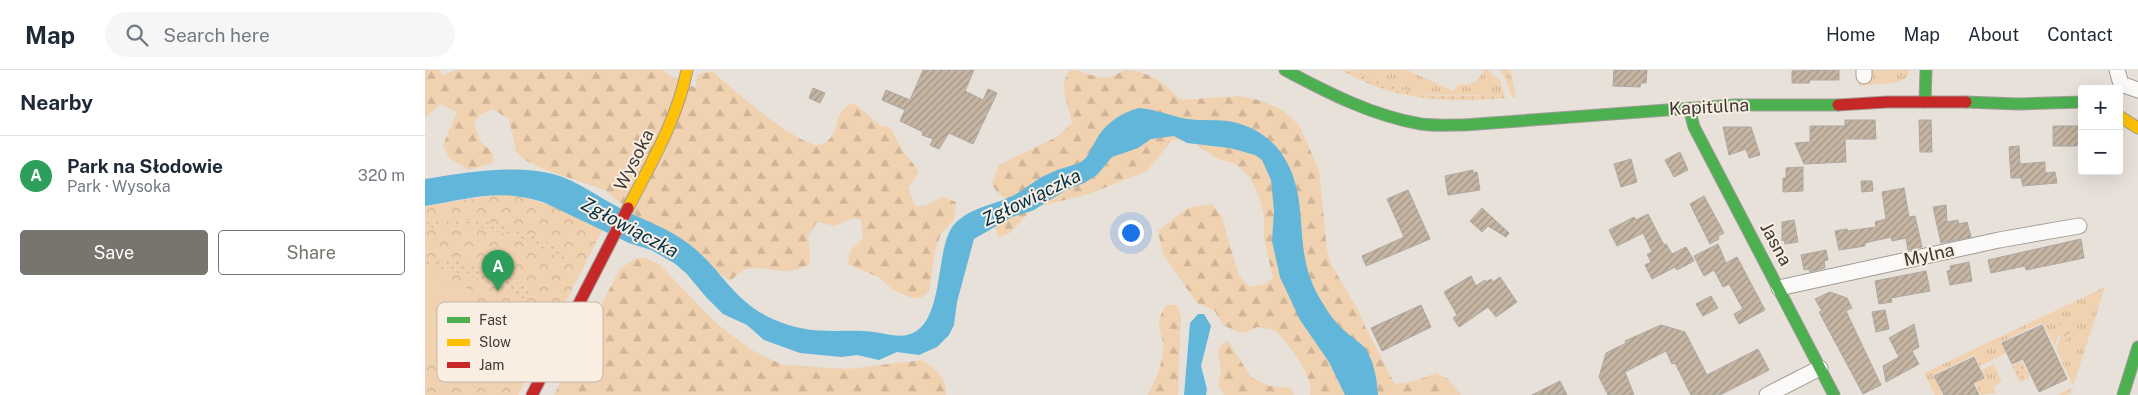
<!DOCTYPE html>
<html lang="en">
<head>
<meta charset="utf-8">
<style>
	body { margin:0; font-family:"Public Sans",sans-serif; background:#f6f6f7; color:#1f2937 }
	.controls { position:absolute; right:15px; top:15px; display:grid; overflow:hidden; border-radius:5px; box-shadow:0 5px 20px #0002 }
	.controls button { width:45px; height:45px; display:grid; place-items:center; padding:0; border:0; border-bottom:1px solid #e0e1e3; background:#fff; color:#1f2937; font:25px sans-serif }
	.you { position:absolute; left:705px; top:162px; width:18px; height:18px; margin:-12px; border:4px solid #fff; border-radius:50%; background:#1a73e8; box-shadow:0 0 0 8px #1a73e833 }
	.badge { display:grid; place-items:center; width:32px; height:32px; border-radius:50%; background:#78746e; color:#fff; font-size:16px; font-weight:700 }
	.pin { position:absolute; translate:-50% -41px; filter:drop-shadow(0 1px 2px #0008) }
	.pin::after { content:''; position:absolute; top:26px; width:18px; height:15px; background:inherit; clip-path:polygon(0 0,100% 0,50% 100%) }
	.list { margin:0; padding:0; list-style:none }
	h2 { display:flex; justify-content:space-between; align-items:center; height:65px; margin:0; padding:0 20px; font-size:21px }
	h2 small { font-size:16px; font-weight:400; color:#747a83 }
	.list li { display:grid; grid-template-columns:32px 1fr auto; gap:15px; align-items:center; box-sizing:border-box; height:80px; padding:0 20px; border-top:1px solid #e0e1e3 }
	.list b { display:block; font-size:19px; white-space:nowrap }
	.list p { margin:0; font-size:16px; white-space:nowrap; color:#747a83 }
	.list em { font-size:16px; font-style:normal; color:#747a83 }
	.actions { display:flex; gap:10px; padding:15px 20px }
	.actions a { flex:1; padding:11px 0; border:1px solid #78746e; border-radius:5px; text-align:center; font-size:18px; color:#78746e }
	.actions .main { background:#78746e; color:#fff }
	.icon { flex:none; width:28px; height:28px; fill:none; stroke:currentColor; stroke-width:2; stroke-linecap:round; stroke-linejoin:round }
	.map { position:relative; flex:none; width:1713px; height:325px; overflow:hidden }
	header { display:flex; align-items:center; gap:30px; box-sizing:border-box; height:70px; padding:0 25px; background:#fff; border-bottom:1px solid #e0e1e3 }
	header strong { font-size:24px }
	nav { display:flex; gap:28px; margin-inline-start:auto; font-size:18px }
	.search { width:350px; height:45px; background:#f6f6f7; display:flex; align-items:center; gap:12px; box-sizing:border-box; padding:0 18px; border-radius:28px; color:#747a83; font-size:19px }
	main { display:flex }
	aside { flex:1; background:#fff }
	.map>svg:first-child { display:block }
</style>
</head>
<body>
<header>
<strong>Map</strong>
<div class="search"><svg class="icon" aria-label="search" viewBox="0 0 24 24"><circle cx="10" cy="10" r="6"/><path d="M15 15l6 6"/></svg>Search here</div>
<nav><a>Home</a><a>Map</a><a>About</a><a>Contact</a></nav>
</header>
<main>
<aside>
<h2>Nearby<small></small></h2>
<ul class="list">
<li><span class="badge" style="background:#2e9e5b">A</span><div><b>Park na Słodowie</b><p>Park · Wysoka</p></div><em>320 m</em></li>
</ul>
<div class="actions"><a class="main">Save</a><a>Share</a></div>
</aside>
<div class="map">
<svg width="1713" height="325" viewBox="0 0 1713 325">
	<defs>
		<pattern id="grass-tufts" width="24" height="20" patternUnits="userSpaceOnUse" patternTransform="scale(1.25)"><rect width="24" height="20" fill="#f0d1b0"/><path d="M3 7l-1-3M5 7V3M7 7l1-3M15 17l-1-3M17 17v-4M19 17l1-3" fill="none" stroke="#cfb498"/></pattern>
		<pattern id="forest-firs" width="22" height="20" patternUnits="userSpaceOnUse" patternTransform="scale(1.25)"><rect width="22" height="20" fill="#f0d1b0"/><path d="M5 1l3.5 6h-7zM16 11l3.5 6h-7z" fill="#cfb498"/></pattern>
		<pattern id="park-crowns" width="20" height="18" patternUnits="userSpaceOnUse" patternTransform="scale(1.25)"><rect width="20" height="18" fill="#f0d1b0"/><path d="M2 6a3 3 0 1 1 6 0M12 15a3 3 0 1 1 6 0" fill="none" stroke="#cfb498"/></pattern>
		<pattern id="garden-dots" width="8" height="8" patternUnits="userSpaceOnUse" patternTransform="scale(1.25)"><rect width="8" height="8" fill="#f0d1b0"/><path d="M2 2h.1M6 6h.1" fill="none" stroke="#cfb498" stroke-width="1.8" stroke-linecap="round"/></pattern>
		<pattern id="building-hatch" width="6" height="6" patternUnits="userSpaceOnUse" patternTransform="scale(1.25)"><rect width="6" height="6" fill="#c5b5a2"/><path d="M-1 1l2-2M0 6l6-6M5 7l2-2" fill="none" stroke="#a19485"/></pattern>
	</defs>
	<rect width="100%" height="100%" fill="#e7e1da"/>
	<path fill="url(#grass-tufts)" d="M925 0H982L1028 21 1034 14C1047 16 1053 12 1059 0H1063L1075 10 1079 24C1023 27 977 28 925 0Z
		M1074 0H1085L1091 27H1087L1080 8Z
		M1433 0H1484L1482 7 1474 12 1435 16 1433 14Z
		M1680 217 1646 323 1642 325H1632L1647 318 1648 315 1631 279 1636 266 1639 273 1629 252 1634 263 1630 276 1617 253 1576 272 1581 283 1555 296 1550 285 1508 305 1517 325H1510L1499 303Z
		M1569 294 1577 312 1568 317 1571 323 1556 325 1550 313 1560 308 1556 300Z"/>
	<path fill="url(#forest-firs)" d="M0 0H15L17 5 32 0H238L246 6 271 18 272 5 287 1C303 15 380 84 398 74 415 65 408 49 419 39 421 36 426 34 429 33L456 56 465 57 477 80 494 101 483 119 490 136H500L518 127 531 132 529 149 516 164 511 177 504 221 496 228H487L468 220 455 208 423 194 425 181 438 169 436 149H425L410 156 392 152 383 166 385 183 384 195C379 196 374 200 369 200 344 205 326 186 306 211L239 168 180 120 118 99 100 90 91 81 84 49 68 39 55 45 49 54 55 71 68 83V93L43 100 24 88 18 75 32 42 16 34 0 47Z
		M645 0C656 0 665 6 675 7 688 9 690 4 701 0 724 0 742 16 756 30L814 26 838 31 857 40 874 55 894 100 902 181 907 196 933 240 940 256 968 311 971 314 987 312 1011 303 1023 309 1036 325H885C889 304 863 275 850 260L832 257 818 263 799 256 789 240 772 233 738 184 733 161 763 138 787 134 797 148 814 206 825 217 840 214 848 208 839 168V146L834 126 824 106 809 93 793 89 766 71 747 70 722 101 664 124 608 138 585 163 573 167 568 151 581 129 573 123 567 114 574 95 632 67 647 53C644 34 632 16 645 0Z
		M211 188H221L235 195 289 251 306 265 330 282 358 295 423 299 497 290C510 299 522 307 521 325H129L195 199Z
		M741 235H752L756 247 753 325H723C730 310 737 297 738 280 739 258 727 258 741 235Z
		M803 271 826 307 844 316 866 318 869 325H799L793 315C794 310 796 304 796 299 795 285 787 280 803 271Z"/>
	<path fill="url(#park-crowns)" d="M75 124C113 127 144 143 178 159L93 325H0V136Z
		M1629 252 1650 253 1639 274Z"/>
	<path fill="url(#garden-dots)" d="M916 0C932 0 961 16 979 20 1012 29 1046 26 1079 24L1081 28C1021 33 970 31 916 0Z
		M17 149C63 147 103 160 143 184L139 191C100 168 46 145 0 160V153Z
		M0 189C39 187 73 201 106 221L96 230C67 210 33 203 0 194Z
		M1597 291 1605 308 1595 312 1587 296Z"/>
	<path fill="#f0d1b0" d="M0 203 55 223 31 289 0 278Z
		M0 306C3 307 26 322 28 325 16 325 11 315 0 312Z"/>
	<path fill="#62b6da" d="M714 38C730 39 746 46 762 49 777 51 793 49 808 52 852 62 871 97 875 139 878 172 877 197 894 227 901 239 909 252 920 261 926 267 934 271 940 278 949 291 952 309 953 325H920L904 292 875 250 855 207 847 171 849 141 846 110 837 90 830 85 805 78 762 73 749 66 726 69 713 78 687 87 672 105 659 113 641 120 609 140 587 147 549 169 532 232 529 255 524 265 512 277 494 285 472 282 454 290 432 285 417 287 375 283 339 270 322 255 298 244 281 227 261 203 249 193 226 180 204 173 118 132C73 118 44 129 0 136V109C39 103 89 94 128 104 154 111 175 129 199 140 225 153 246 159 269 178 302 206 309 234 355 252 386 264 406 260 438 261 451 261 471 268 482 265 519 257 510 186 526 159 540 137 570 136 591 124 601 118 610 110 621 105 632 99 643 97 654 93 663 89 665 80 670 72 679 54 695 43 714 38Z
		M773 244H779L786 256 776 296 782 319 781 325H759L765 253Z"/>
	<path fill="url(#building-hatch)" stroke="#ada8a4" d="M498 0H549L540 21 558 30 563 19 572 23 548 74 524 63 514 79 505 75 508 69 497 65 498 62 475 51 480 40 457 30 461 20 485 30Z
		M1189 0H1222L1221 13H1216L1215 17 1188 16Z
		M1414 0V10H1385L1384 13H1367V1Z
		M388 18 400 23 395 33 384 28Z
		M1420 50H1450L1451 69H1420L1421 92 1379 94 1370 73 1385 72V56H1420Z
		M1494 50H1506L1507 82H1495Z
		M1628 56H1657V74H1652V76H1628Z
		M1298 57H1326L1335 85 1324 88 1321 79 1304 85Z
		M1594 76 1595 94 1620 92V103L1630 102 1632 113 1598 116 1595 105V108H1586L1584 77Z
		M1255 82 1263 100 1249 107 1240 90Z
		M1206 89 1212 112 1196 117 1189 94Z
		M1378 97V121L1358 122V108H1361V98Z
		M1048 100V103L1052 102 1055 120 1023 125 1020 106Z
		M1436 111H1447L1448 121 1437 122Z
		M1479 118 1484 147 1490 146 1497 177 1483 180 1481 168 1467 171 1466 167 1440 173V176L1414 180 1410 161 1422 159 1423 161 1451 157 1450 152 1461 149 1457 122Z
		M983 120 1005 169 941 196 937 186 979 167 962 129Z
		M1279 126 1299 163 1293 166 1294 169 1285 174 1265 134Z
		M1521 135 1522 152 1533 150 1534 154 1542 152 1546 167 1516 173 1508 137Z
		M1057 138 1084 163 1081 167 1063 156 1057 162 1045 151Z
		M1223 144 1239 175 1241 174 1247 184 1261 177 1269 191 1252 200 1250 197 1227 209 1220 195 1226 192 1222 184 1227 182 1218 163 1192 176 1184 160 1209 147 1211 150Z
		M1369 150 1373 172 1360 174 1359 170 1357 171V152Z
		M1656 169 1659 188 1601 200 1600 196 1566 203 1563 190Z
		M1293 174 1301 193 1312 187 1340 240 1314 254 1309 244 1318 239 1304 214 1298 217 1289 200 1279 206 1269 186Z
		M1401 180 1403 190 1399 191 1400 198 1385 202 1384 199 1379 200 1376 185Z
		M1544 192 1547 211 1525 215 1522 201 1526 200 1525 196Z
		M1501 201 1505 221 1466 228 1467 232 1454 234 1450 211Z
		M1046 206 1051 216 1060 210 1061 212 1066 209 1068 212 1075 207 1092 232 1071 247 1063 237 1034 257 1028 248 1032 245 1019 222Z
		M1405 222 1422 228 1427 238 1421 241 1456 315 1438 324 1394 242 1397 241 1390 229Z
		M1286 226 1293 238 1278 246 1271 234Z
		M996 235 1006 257 957 281 946 258Z
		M1460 240 1464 259 1451 262 1447 242Z
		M1489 254 1494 277 1487 281 1494 294 1461 312 1458 296 1474 287 1464 268Z
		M1236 255 1260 262 1282 305 1333 279 1344 300 1295 325H1266L1250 293 1247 294 1241 281 1200 302 1209 325H1183L1174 307 1181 283 1201 273 1200 271Z
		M1617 255 1642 309 1614 322 1598 289 1587 294 1577 273Z
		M1549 287 1559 308 1548 313 1554 325H1519L1509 306Z
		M1135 311 1142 325H1107Z"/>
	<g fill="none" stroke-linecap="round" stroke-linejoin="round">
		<g stroke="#a09c97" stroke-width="17">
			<path id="street" d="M1692 0 1696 14 1713 20
				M1439 6V0
				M1354 218 1574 170 1654 156
				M1342 325 1395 298"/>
		</g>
		<g stroke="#a09c97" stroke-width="13">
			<path id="fast" d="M860 0C903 23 948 46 996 54 1010 56 1025 55 1039 55L1310 35H1413
				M1500 32 1501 0
				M1541 32 1593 34 1657 32
				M1264 38 1269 57 1409 325
				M1698 325 1713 277"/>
		</g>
		<g stroke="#a09c97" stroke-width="13">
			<path id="slow" d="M1694 46 1713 58
				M203 138C226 93 252 50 262 0"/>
		</g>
		<g stroke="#a09c97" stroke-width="13">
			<path id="jam" d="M1413 35 1462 32H1541
				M107 325 203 138"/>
		</g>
		<use href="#street" stroke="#fbfaf9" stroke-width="15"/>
		<use href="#fast" stroke="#4caf50" stroke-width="11"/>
		<use href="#slow" stroke="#ffc107" stroke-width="11"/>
		<use href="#jam" stroke="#c62828" stroke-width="11"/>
	</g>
	<g text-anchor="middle" stroke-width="4" stroke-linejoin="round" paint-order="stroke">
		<g font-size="18" fill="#3d3934" stroke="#faeee2">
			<text transform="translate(1284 37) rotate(-3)" y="6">Kapitulna</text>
			<text transform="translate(209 90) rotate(-63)" y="6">Wysoka</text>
			<text transform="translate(1351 174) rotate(62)" y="6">Jasna</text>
			<text transform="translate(1504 185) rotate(-12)" y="6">Mylna</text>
		</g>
		<g font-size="19" font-style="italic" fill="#003248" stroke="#faeee2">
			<text transform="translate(606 127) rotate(-26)" y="7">Zgłowiączka</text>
			<text transform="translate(205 157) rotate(28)" y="7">Zgłowiączka</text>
		</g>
	</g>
	<rect x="12" y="232" width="166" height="80" rx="8" fill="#faeee2" stroke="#c1b8ae" stroke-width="1"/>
	<rect x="22" y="247" width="23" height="6" fill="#4caf50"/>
	<rect x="22" y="269" width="23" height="7" fill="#ffc107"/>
	<rect x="22" y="292" width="23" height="6" fill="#c62828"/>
	<g font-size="14" fill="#3d3934">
		<text x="54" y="255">Fast</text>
		<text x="54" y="277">Slow</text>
		<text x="54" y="300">Jam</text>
	</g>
</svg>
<div class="controls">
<button>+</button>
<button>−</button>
</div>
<div class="you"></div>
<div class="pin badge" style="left:73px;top:221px;background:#2e9e5b">A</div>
</div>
</main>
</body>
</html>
